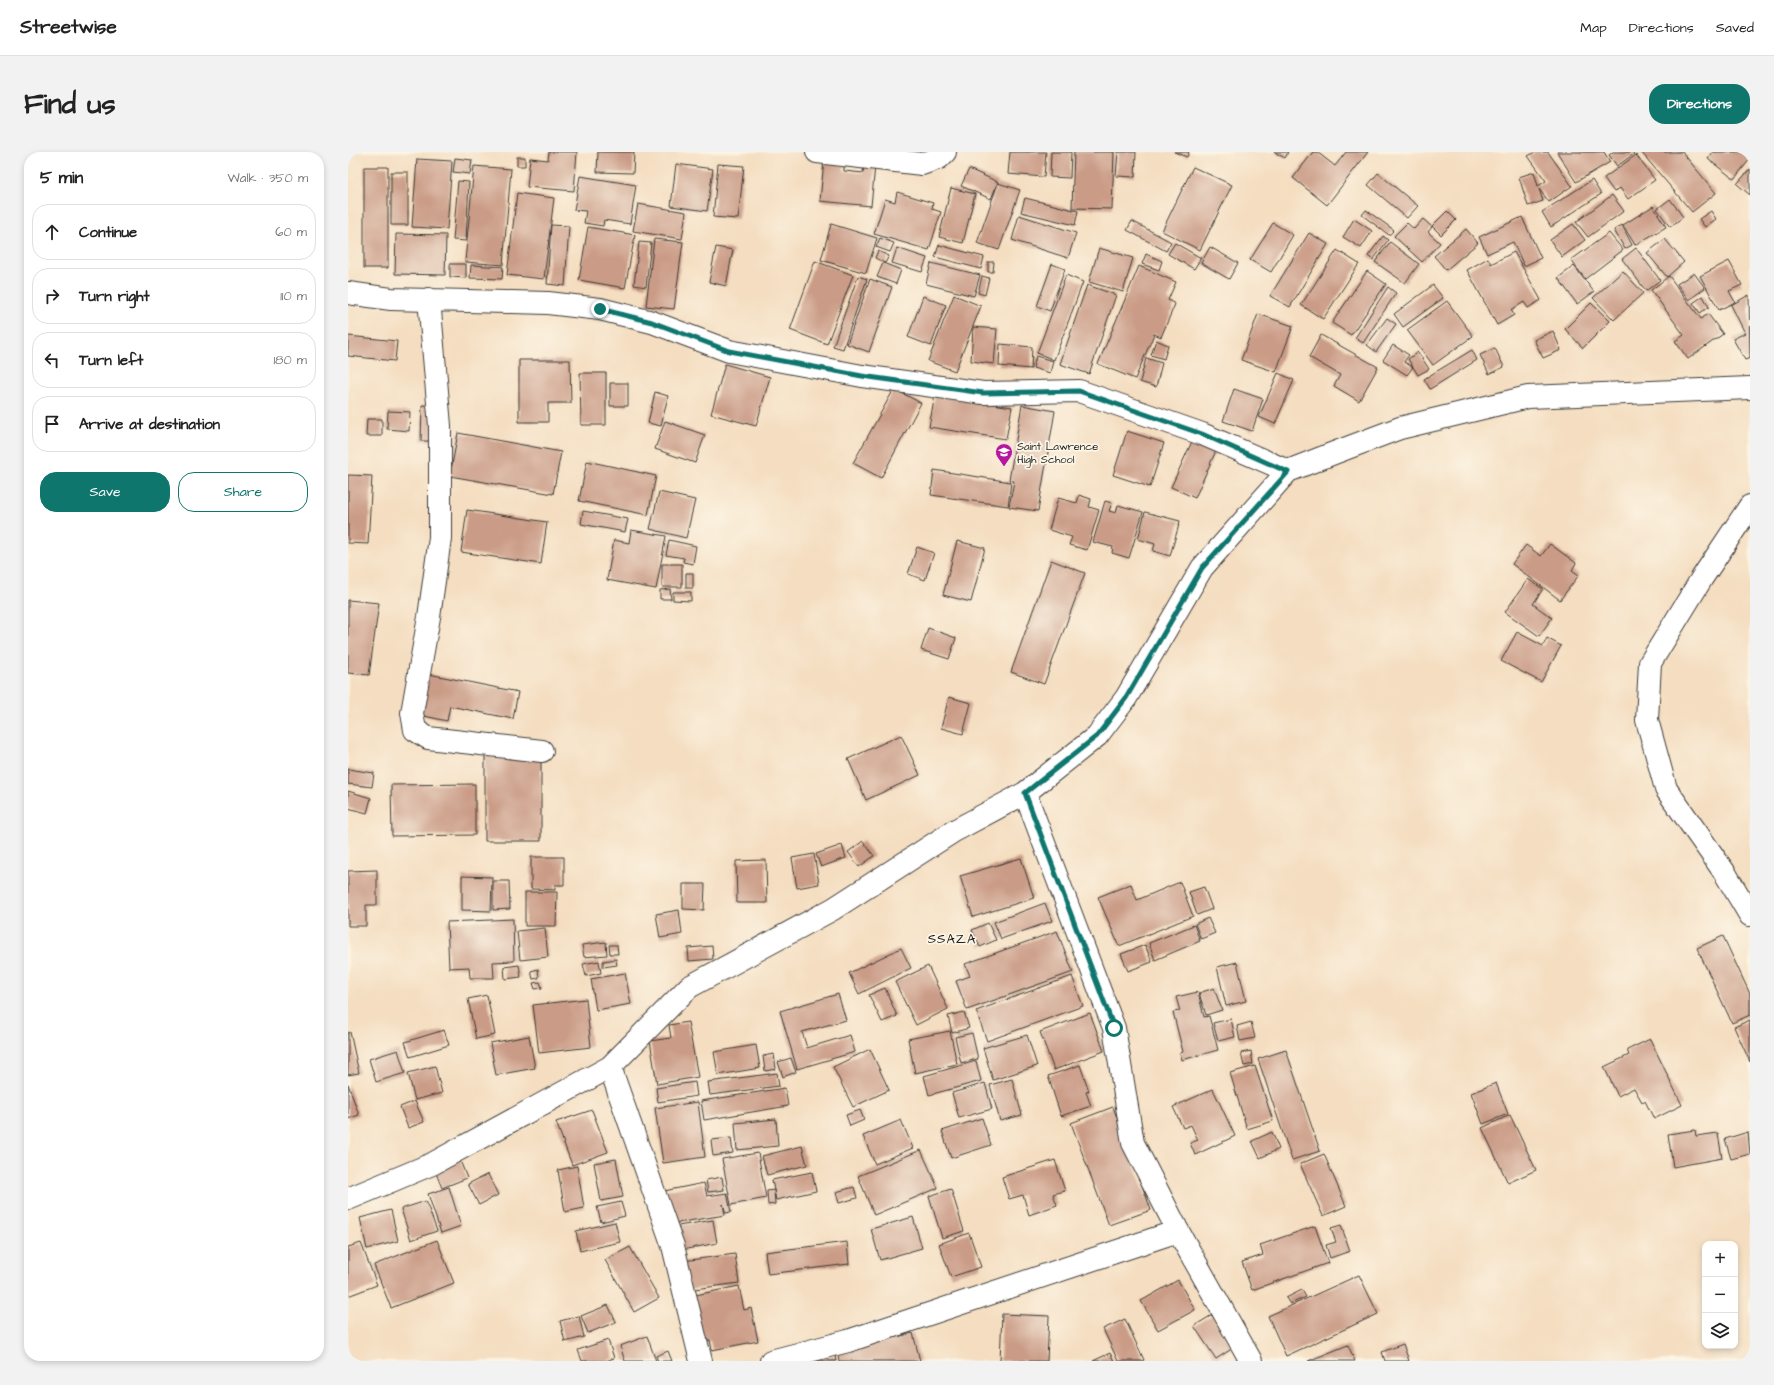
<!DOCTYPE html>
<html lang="en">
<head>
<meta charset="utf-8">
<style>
	body { margin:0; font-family:"Architects Daughter",sans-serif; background:#f2f2f2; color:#222 }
	.controls { position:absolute; right:12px; bottom:12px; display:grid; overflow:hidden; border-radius:8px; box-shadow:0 2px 6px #0003 }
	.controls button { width:36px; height:36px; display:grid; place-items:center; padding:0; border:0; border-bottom:1px solid #e0e0e0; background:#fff; color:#222; font:20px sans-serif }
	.stop { position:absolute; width:12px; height:12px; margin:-9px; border:3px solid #0f766e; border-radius:50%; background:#fff }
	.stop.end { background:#0f766e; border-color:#fff; box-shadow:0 1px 4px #0008 }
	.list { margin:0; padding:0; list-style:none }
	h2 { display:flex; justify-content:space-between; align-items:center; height:52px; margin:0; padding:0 16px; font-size:17px }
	h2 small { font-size:13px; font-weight:400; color:#767676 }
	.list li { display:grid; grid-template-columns:26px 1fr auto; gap:12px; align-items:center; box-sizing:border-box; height:56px; margin:0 8px 8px; padding:0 8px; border:1px solid #e0e0e0; border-radius:16px }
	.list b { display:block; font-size:15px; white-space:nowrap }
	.list em { font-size:13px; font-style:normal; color:#767676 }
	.actions { display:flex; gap:8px; padding:12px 16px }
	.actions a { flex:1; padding:9px 0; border:1px solid #0f766e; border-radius:16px; text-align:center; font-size:14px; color:#0f766e }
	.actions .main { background:#0f766e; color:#fff }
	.icon { flex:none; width:22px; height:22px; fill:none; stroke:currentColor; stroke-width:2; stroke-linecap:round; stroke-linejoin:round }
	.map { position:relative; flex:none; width:1402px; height:1209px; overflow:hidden; border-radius:16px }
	header { display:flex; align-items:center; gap:24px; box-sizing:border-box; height:56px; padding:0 20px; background:#fff; border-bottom:1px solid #e0e0e0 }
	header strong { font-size:19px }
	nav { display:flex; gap:22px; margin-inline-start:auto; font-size:14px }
	.intro { display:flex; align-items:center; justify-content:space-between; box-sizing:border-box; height:96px; padding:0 24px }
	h1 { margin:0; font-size:28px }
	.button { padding:10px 18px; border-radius:16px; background:#0f766e; color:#fff; font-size:14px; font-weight:700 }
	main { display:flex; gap:24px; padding:0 24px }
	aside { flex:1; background:#fff; border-radius:16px; box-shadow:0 2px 6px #0003 }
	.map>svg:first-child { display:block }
</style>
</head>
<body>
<header>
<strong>Streetwise</strong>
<nav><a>Map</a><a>Directions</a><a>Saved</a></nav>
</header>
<div class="intro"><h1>Find us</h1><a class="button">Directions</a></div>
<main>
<aside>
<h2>5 min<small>Walk · 350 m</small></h2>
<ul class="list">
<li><svg class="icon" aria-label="ahead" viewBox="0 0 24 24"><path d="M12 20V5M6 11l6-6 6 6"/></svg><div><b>Continue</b></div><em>60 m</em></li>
<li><svg class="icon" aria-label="right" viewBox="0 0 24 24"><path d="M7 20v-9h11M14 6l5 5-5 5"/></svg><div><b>Turn right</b></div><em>110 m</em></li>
<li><svg class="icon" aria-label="left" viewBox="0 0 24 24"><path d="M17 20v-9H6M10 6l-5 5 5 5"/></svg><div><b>Turn left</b></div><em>180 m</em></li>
<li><svg class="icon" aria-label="arrive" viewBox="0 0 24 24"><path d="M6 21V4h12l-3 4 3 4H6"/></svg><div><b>Arrive at destination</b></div></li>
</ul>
<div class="actions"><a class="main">Save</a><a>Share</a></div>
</aside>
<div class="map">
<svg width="1402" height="1209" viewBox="0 0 1402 1209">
	<rect width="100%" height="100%" fill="#fcf5e5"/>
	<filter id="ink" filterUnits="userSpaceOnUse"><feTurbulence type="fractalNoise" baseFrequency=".025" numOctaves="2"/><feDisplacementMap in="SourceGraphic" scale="8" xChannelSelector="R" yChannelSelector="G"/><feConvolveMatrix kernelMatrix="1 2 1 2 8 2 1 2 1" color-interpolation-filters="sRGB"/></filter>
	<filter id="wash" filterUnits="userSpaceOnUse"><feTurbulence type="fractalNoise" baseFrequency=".012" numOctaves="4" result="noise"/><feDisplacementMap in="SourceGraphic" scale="16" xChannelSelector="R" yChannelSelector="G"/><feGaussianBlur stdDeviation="0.9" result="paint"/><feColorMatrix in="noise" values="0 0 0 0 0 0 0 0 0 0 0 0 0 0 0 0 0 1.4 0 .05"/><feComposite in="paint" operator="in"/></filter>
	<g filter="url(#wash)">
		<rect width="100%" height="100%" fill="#f4ddc0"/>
		<g id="blocks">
			<path fill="#ca9c87" d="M201 0H229L226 39 179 35 182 6 200 8Z
				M250 0H286L285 21 249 20Z
				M662 0H698L696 25 660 22Z
				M703 0H723L722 26 702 25Z
				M726 0H766L764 57 724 56Z
				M770 0H788L787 25 768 24Z
				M826 0H841L839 5Z
				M926 0H940L937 6Z
				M965 0H969L987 14 998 0H1020L979 53 945 26Z
				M1187 0H1200L1224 34 1201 50 1191 37 1195 49 1180 54 1171 25 1186 20 1190 34 1198 29 1180 4Z
				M1209 0H1256L1262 10 1228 30Z
				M1265 0H1284L1286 2 1269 14 1261 3Z
				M1293 0H1334L1368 41 1344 60Z
				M1365 0H1402V7L1386 27 1360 7Z
				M1288 3 1307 28 1280 47 1272 36 1266 40 1256 26Z
				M169 5H177V14H169Z
				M107 6 124 8 122 22 105 20Z
				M69 7 104 9 99 77 64 75Z
				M476 9 496 11V19L515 21 516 13 527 14 523 54 472 49Z
				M328 12 365 17 359 59 323 54Z
				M370 12 396 14 390 67 365 65Z
				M126 14 163 17 155 113 117 110Z
				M16 15H40V116H16Z
				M845 15 884 33 852 98 814 79Z
				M621 17 650 30 643 47 613 34Z
				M1402 17V43L1389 32Z
				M43 20H60V73H43Z
				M1030 21 1070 54 1059 66 1020 33Z
				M232 24 288 33 282 72 256 68 255 74 236 71 238 59 226 58Z
				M1244 28 1253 42 1203 75 1194 60Z
				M110 29 121 30 118 89 105 88Z
				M650 31 672 38 651 98 629 91Z
				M603 36 627 42 615 91 591 85Z
				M549 40 585 51 584 57 593 60 581 98 526 82 537 47 547 50Z
				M169 41 206 46 196 127 159 123Z
				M1264 43 1276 59 1240 85 1228 70Z
				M677 46 730 59 727 73 673 60Z
				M1322 47 1335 65 1322 75 1309 57Z
				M290 52 338 60 334 87 285 79Z
				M1305 54 1318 75 1287 93 1275 73Z
				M1018 58 1046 78 1041 83 1014 63Z
				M1099 59 1108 68 1093 83 1084 74Z
				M1363 59 1368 67 1357 75 1351 67Z
				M671 63 728 81 720 106 664 88Z
				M1174 65 1193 106 1176 114 1165 90 1139 102 1131 85Z
				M1006 67 1024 79 1013 96 995 85Z
				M1075 67 1084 75 1080 80 1092 91 1074 110 1046 84 1059 71 1066 77Z
				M784 69 823 90 818 99 779 78Z
				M925 71 945 83 923 120 902 108Z
				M483 72 529 86 518 121 473 108Z
				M1225 72 1237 88 1214 105 1202 88Z
				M203 73 221 74 217 134 199 132Z
				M1274 73 1284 93 1277 97 1266 78Z
				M240 75 287 83 277 136 231 128Z
				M1118 77 1130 91 1098 118 1086 104Z
				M961 81 980 92 942 155 922 144Z
				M1261 81 1275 98 1237 127 1223 108Z
				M48 82 98 83 97 123 47 122Z
				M1035 84 1040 88 1025 108 1020 104Z
				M532 86 546 91 542 100 528 95Z
				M306 87 335 90 326 157 298 154Z
				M1317 87 1336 110 1319 125 1299 101Z
				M291 90 303 91 298 135 286 133Z
				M1042 90 1071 112 1057 131 1027 110Z
				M827 91 853 106 846 117 820 102Z
				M591 93 636 105 633 117 587 105Z
				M368 95 385 98 378 134 361 130Z
				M862 95 890 111 881 127 853 111Z
				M549 96 579 106 574 120 544 111Z
				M751 96 785 106 775 140 741 130Z
				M1288 96 1312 128 1298 139 1274 107Z
				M989 98 1011 112 975 167 953 153Z
				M530 99 541 104 537 111 527 106Z
				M1166 100 1193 148 1180 156 1176 150 1163 158 1166 163 1149 173 1119 118 1140 106 1143 112Z
				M798 102 814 109 811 118 794 112Z
				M467 109 505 123 479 192 442 178Z
				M1381 109 1394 133 1381 139 1387 150 1371 158 1352 124Z
				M640 110H646L645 120H640Z
				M535 111 553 118 548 132 529 125Z
				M583 111 632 123 626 144 578 132Z
				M102 112H118V126L102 125Z
				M704 112 717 117 702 159 689 154Z
				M123 113 155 115 154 127 122 126Z
				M791 114 828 130 820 148 827 152 813 185 806 182 787 227 750 212Z
				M1226 114 1246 140 1229 152 1210 126Z
				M1019 119 1038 132 1003 183 984 171Z
				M1275 119 1295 141 1266 168 1245 146Z
				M1346 121 1357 136 1341 148 1329 132Z
				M718 123 735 130 706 208 689 201Z
				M510 124 519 127 495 197 485 194Z
				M634 124 641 126 637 143 630 141Z
				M1321 124 1353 167 1360 162 1375 182 1340 207 1327 189 1336 183 1303 138Z
				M522 127 544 135 521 200 499 192Z
				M739 133 768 143 741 222 712 212Z
				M1085 133 1095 146 1055 175 1046 162Z
				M1040 135 1048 141 1015 191 1007 186Z
				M606 143 633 154 607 219 580 209Z
				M1401 143 1402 206 1397 208 1385 187 1397 181 1383 153Z
				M575 144 598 153 583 194 560 185Z
				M1355 144 1361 155 1352 161 1345 151Z
				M1099 149 1125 184 1085 213 1059 178Z
				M1243 151 1262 169 1235 196 1217 177Z
				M910 162 945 174 928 220 893 208Z
				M1039 166 1048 172 1028 200 1019 193Z
				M625 175 649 177 646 212 623 209Z
				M1205 179 1213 198 1195 206 1186 188Z
				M973 183 1030 215 1011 249 986 234 992 223 961 205Z
				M0 184 49 189 47 209 0 204Z
				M808 188 820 193 816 207 803 203Z
				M652 192 684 195 683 217 651 214Z
				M1045 193 1061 203 1056 210 1065 215 1059 223 1035 208Z
				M1147 196 1156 215 1141 222 1132 203Z
				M1124 198 1129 208 1082 237 1076 227Z
				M1070 200 1081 217 1070 223 1060 207Z
				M688 204 705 209 702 221 685 216Z
				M798 206 814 211 808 235 792 230Z
				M171 208H222L223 251H200V270H171Z
				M377 212 422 225 408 274 363 262Z
				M232 221H258V273H233Z
				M930 221 946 228 927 272 911 265Z
				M262 231H280V254H262Z
				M546 237 573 251 533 326 505 311Z
				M886 237 915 247 904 279 875 269Z
				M307 240 320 244 313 274 300 271Z
				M587 243 664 255 658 287 581 275Z
				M74 253 89 254V289H73Z
				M674 253 707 259 690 359 661 355 666 329 661 328Z
				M40 259 62 260 61 279 39 277Z
				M19 267H34V284H18Z
				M317 269 357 283 347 311 307 297Z
				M779 279 816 291 802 335 765 323Z
				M110 281 213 300 205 342 102 324Z
				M847 283 870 294 847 346 823 335Z
				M239 309 308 324 300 363 231 349Z
				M586 318 663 330 660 354 583 343Z
				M0 323 24 324 20 392 0 391Z
				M311 340 347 348 338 386 302 377Z
				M731 343 743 347 741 355 751 358 739 398 721 393 724 385 701 378 710 346 729 351Z
				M757 349 764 351 761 359 768 361 770 353 795 360 781 406 764 401 765 395 745 390Z
				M119 358 199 370 193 412 113 400Z
				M235 359 280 367 277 380 233 372Z
				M797 360 832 369 822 404 805 399 807 392 790 387Z
				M283 378 318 384 308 437 259 428 266 388 281 391Z
				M321 388 348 394 345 412 335 410 336 406 318 403Z
				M609 389 637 396 623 450 595 443Z
				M1202 392 1228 411 1224 418 1231 423 1212 448 1164 412 1178 393 1193 404Z
				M569 395 586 401 577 428 560 422Z
				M703 408 737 421 696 532 663 520Z
				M314 412H334V435H314Z
				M338 421H345V436H338Z
				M1180 427 1195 437 1185 452 1204 466 1191 484 1157 460Z
				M322 437 323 447H312V438Z
				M325 440H343V449L325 448Z
				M0 448 31 451 21 523 0 521Z
				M580 476 608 486 601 507 573 498Z
				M1169 480 1195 494 1199 486 1213 494 1193 530 1153 509Z
				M76 521 170 540 165 567 102 554 99 569 67 562Z
				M601 545 623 551 615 582 593 576Z
				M553 583 572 623 518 648 500 607Z
				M137 599 193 600V689H137Z
				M0 617 26 621 24 635 0 632Z
				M127 632V683L44 684 43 633Z
				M0 639 23 646 19 661 0 656Z
				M515 689 526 704 511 715 500 700Z
				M494 693 498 706 473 715 468 702Z
				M466 702 471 732 449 736 444 706Z
				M183 705H216V733H207V738L183 737Z
				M673 706 686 746 625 765 612 724Z
				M418 708 419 751H389L388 709Z
				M29 718V753H18V774H0V719Z
				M114 724 144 725 143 759 114 758Z
				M145 729H161L162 757 145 758Z
				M832 730 845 764 771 794 750 745 783 732 789 748Z
				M335 732H357L356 758 335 757Z
				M856 735 864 757 849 763 841 740Z
				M177 740H209L208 774H177Z
				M697 751 704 769 653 787 646 770Z
				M331 758 334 782 312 786 308 762Z
				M860 766 867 781 853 787 847 772Z
				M165 767 166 809 145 810 146 826H122L121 815 101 816 99 770Z
				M640 771 648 788 632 795 624 778Z
				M846 773 852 789 807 808 801 791Z
				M197 776 200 805 172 808 169 779Z
				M709 779 725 820 619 858 608 829 622 824 617 812Z
				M1375 784 1402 842V863L1384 871 1349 796Z
				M258 790 259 803 236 805 234 793Z
				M261 793H269L270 802H262Z
				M797 793 804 810 780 819 773 802Z
				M364 794 365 807 341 809 340 796Z
				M553 796 563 816 511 842 501 821Z
				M268 807 269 813 255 815V809Z
				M251 809 253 821 238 824 235 812Z
				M889 810 898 849 878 854 869 815Z
				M171 813 173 825 157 827 156 815Z
				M580 814 600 857 568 873 547 830Z
				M190 817 191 826 185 827 183 819Z
				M277 821 283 852 248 858 243 827Z
				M724 824 735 854 639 889 628 859Z
				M192 830 194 836 187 837 185 831Z
				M537 836 549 864 534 870 521 843Z
				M866 836 874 858 858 863 851 841Z
				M850 840 856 865 861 864 870 898 834 908 832 901 835 900 825 860 832 859 828 845Z
				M490 842 498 868 454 880 459 896 502 883 507 900 449 917 432 859Z
				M139 843 147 883 128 887 120 847Z
				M238 847 243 895 191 901 185 853Z
				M616 860 621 876 604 881 600 864Z
				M742 861 756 899 706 918 692 880Z
				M883 867 887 885 870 889 865 871Z
				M1402 868V910L1386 875Z
				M340 870 350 925 309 932 302 889 323 886 321 873Z
				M903 870 907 886 892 889 889 874Z
				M96 878 101 893 62 905 57 890Z
				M602 879 609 912 567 921 560 887Z
				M2 880 11 921 0 923V881Z
				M624 881 630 907 613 911 607 885Z
				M679 883 689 914 645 928 635 896Z
				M181 884 187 916 148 923 142 891Z
				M1302 887 1334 953 1306 967 1297 949 1294 950 1286 936 1270 944 1256 915 1281 903 1279 898Z
				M408 893 412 916 370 923 366 900Z
				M522 897 541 938 505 955 485 915Z
				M50 898 57 921 28 930 21 907Z
				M938 898 972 999 944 1008 910 907Z
				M903 899 905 912 896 914 893 901Z
				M426 902 428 917 417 919 415 904Z
				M443 906 448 920 435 925 430 910Z
				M628 909 633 929 581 943 576 924Z
				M732 913 741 939 738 940 743 954 713 964 700 924Z
				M87 914 94 941 67 948 60 921Z
				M907 914 925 969 899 977 882 921Z
				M429 921 431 934 362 943 360 930Z
				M664 927 674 963 652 969 642 933Z
				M347 930 349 944 310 950 308 936Z
				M637 931 644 957 611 966 604 941Z
				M1148 931 1160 962 1135 972 1123 941Z
				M0 932 11 963 0 967Z
				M437 936 440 954 356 968 353 949Z
				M865 937 887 984 847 1003 842 991 850 988 843 973 835 976 825 955Z
				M67 949 76 970 60 976 52 955Z
				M350 950 357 1005 315 1011 307 956Z
				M765 955 803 1058 761 1073 723 971Z
				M244 958 260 1000 224 1013 208 970Z
				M512 958 516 968 502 974 498 963Z
				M1162 963 1188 1018 1160 1031 1134 976Z
				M634 966 643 993 603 1006 594 979Z
				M428 967 430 994 389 998 387 971Z
				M553 968 565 996 527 1012 515 984Z
				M1347 978 1348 984 1370 981 1374 1006 1325 1015 1320 982Z
				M924 980 931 997 912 1006 904 989Z
				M1400 980 1402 1002 1383 1007 1377 987Z
				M383 986 385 1001 365 1004 363 988Z
				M454 994 459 1013 419 1023 414 1004Z
				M573 998 590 1036 526 1063 510 1024Z
				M410 1001 418 1046 383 1053 374 1007Z
				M976 1002 998 1054 975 1064 952 1012Z
				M111 1006 119 1026 94 1036 86 1016Z
				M268 1007 275 1045 253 1049 246 1011Z
				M707 1008 717 1039 705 1042 709 1053 681 1063 675 1043 661 1047 654 1025Z
				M229 1014 236 1056 217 1060 210 1018Z
				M464 1020 468 1039 428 1048 424 1028Z
				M140 1022 150 1043 131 1053 120 1032Z
				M374 1025 376 1038 360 1040 358 1028Z
				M356 1031 359 1044 379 1041 383 1060 378 1061 375 1052 377 1063 322 1072 316 1039Z
				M101 1035 113 1074 93 1081 80 1042Z
				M506 1035 509 1046 491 1051 488 1040Z
				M603 1037 616 1079 594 1086 581 1044Z
				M426 1038 427 1052 420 1053 419 1039Z
				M78 1049 89 1079 63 1088 53 1057Z
				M273 1050 277 1064 253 1070 249 1055Z
				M43 1058 50 1089 19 1097 12 1066Z
				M565 1065 574 1096 532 1108 523 1077Z
				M365 1068 369 1091 334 1098 330 1074Z
				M267 1070 272 1090 232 1099 228 1079Z
				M993 1073 1002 1099 982 1106 978 1093 988 1090 983 1076Z
				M967 1074 980 1111 904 1138 894 1110 915 1103 912 1093Z
				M621 1081 633 1115 603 1125 591 1092Z
				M89 1088 106 1131 43 1156 26 1113Z
				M499 1090 501 1112 420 1122 417 1100Z
				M13 1091 29 1133 0 1144V1095Z
				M282 1095 311 1146 286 1160 257 1108Z
				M387 1102 391 1131 339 1138 335 1109Z
				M1011 1123 1030 1162 938 1204 920 1164Z
				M830 1128 847 1158 810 1178 793 1149Z
				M391 1134 396 1158 403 1156 410 1189 364 1198 362 1188 353 1190 343 1144Z
				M954 1138 958 1145 942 1152 938 1146Z
				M260 1153 268 1170 240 1181 233 1164Z
				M654 1162 701 1164 699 1209H652Z
				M864 1163 885 1196 868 1207 846 1174Z
				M231 1164 236 1185 217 1190 212 1169Z
				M777 1167 796 1208 794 1209H770L755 1177Z
				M565 1181 572 1209H491L489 1199Z
				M299 1184 308 1209H277L272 1194Z
				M260 1188 266 1206 258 1209H234L230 1198Z
				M1055 1192 1061 1209H1037L1034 1200Z
				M1000 1193 1007 1209H960Z
				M320 1199 324 1209H310L308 1204Z
				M762 1201 766 1209H745Z
				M487 1203 488 1209H459Z"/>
		</g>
	</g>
	<g filter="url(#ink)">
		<use href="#blocks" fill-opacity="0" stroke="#3c3935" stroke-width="1"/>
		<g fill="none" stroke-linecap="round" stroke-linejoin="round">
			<g stroke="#3c3935" stroke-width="24">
				<path id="minor" d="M469 0 574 12 591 6 597 0
					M0 141 43 147 200 151 252 157 304 170 381 199 514 224 635 241 731 239 854 282 940 319
					M81 147 92 274V386L81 465 64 561 67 578 80 586 194 599
					M1402 354 1354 426 1302 511 1299 568 1318 637 1377 721 1402 763
					M677 641 766 876 785 991 830 1079 903 1209
					M262 915 325 1094 353 1209
					M0 1047 84 1012 262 915 341 835 485 757 606 679 677 641 749 584 778 546 854 416 940 319 986 301 1052 276 1180 245 1402 236
					M423 1209 500 1189 830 1079"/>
			</g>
			<use href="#minor" stroke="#fff" stroke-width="22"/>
		</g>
	</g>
	<g fill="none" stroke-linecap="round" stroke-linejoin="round" filter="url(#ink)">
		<path stroke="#0f766e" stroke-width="5" d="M252 157 304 170 381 199 514 224 635 241 731 239 854 282 940 320 854 416 778 546 749 584 677 641 766 876"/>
	</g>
	<defs>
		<g id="school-pin" transform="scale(0.9)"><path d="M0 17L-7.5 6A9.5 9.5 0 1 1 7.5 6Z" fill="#b5179e" stroke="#fcf5e5"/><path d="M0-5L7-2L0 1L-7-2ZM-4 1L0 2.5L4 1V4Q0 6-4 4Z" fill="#fff"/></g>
	</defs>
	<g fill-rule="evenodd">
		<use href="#school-pin" x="656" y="300"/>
	</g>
	<g text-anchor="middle" stroke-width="3.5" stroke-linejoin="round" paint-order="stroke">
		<g font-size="11" fill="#1c1c1c" stroke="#fcf5e5" text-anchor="start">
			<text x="669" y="298">Saint Lawrence<tspan x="669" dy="13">High School</tspan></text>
		</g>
		<g font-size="13" letter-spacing="1" fill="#1c1c1c" stroke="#fcf5e5">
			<text x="604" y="791">SSAZA</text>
		</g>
	</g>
</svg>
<div class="controls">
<button>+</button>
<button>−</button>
<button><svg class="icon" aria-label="layers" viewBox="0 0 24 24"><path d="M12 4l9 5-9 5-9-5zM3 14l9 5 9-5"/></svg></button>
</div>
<div class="stop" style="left:766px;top:876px"></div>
<div class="stop end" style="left:252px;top:157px"></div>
</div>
</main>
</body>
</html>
